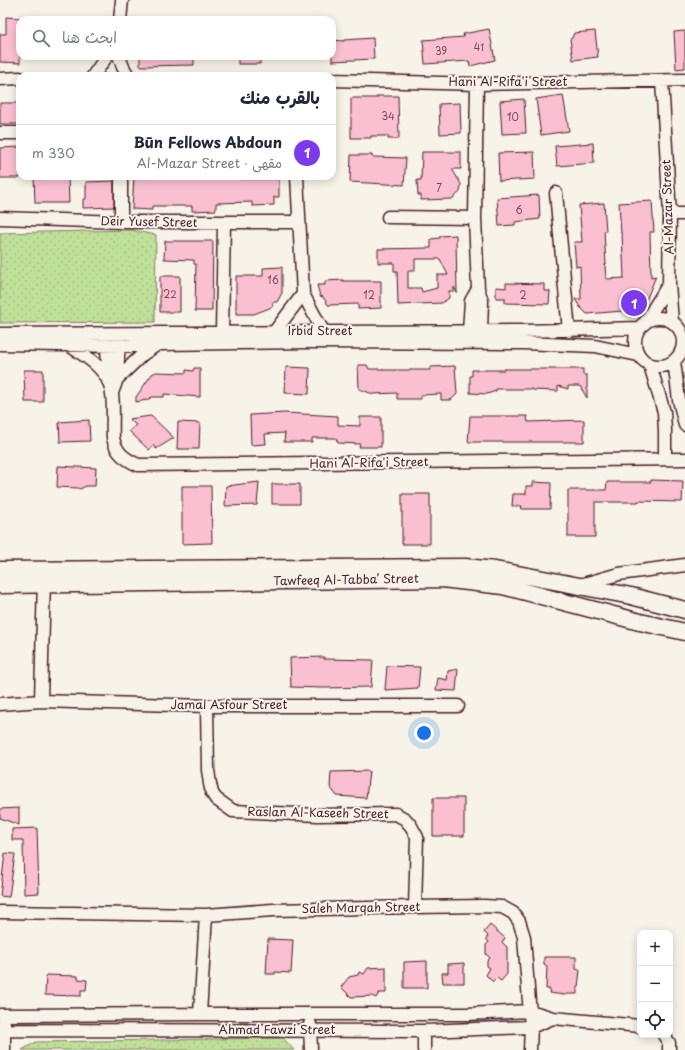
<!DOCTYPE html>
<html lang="ar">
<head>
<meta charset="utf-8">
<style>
	body { margin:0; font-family:"Playpen Sans","Playpen Sans Arabic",sans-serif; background:#f6f6f7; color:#1f2937; direction:rtl }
	.controls { position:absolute; right:12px; bottom:12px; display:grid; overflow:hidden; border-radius:8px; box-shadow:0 2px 10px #0003 }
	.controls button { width:36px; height:36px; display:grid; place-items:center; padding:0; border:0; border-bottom:1px solid #e0e1e3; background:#fff; color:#1f2937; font:20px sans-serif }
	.you { position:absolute; left:424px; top:733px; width:14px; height:14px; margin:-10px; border:3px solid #fff; border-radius:50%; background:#1a73e8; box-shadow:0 0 0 6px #1a73e833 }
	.badge { display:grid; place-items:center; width:26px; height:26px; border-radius:50%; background:#7c3aed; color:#fff; font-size:13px; font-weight:700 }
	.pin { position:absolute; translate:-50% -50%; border:2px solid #fff; box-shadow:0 1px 4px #0006 }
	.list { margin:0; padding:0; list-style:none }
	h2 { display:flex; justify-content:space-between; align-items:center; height:52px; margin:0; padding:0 16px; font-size:17px }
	h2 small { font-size:13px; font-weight:400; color:#747a83 }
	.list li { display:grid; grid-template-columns:26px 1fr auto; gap:12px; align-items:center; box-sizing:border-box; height:56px; padding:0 16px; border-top:1px solid #e0e1e3 }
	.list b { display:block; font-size:15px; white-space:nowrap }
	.list p { margin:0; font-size:13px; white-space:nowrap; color:#747a83 }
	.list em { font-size:13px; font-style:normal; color:#747a83 }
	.icon { flex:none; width:22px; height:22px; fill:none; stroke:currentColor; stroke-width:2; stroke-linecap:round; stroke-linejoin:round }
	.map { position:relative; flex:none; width:685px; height:1050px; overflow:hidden; direction:ltr }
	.search { position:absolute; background:#fff; box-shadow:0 2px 10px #0003; left:16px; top:16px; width:320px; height:44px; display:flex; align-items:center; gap:10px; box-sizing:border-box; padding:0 14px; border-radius:12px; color:#747a83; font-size:15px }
	.panel { position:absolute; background:#fff; box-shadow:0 2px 10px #0003; left:16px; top:72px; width:320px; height:108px; border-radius:12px; direction:rtl }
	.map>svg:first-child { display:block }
</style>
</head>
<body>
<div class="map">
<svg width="685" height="1050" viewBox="0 0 685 1050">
	<defs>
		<pattern id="grass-dots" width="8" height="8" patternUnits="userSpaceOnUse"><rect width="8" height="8" fill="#bfe099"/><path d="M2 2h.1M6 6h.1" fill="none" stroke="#a6c084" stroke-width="1.8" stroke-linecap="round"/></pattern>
	</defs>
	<rect width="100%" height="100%" fill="#f7f3e8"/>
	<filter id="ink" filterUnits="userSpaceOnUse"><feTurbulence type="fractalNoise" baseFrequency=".025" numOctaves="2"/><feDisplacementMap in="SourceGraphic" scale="8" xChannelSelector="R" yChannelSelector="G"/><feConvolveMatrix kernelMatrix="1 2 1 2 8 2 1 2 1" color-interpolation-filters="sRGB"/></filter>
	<g filter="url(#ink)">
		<path fill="url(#grass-dots)" stroke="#848062" d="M131 230 156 235 155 322 0 323V233Z
			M283 1038 294 1050H22L36 1042Z"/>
		<path fill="#fac0d2" stroke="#4a1f2b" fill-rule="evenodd" d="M6 17 20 18V63L0 62V34H6Z
			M489 29 495 60 470 66 469 61 425 64 423 40 464 37 463 34Z
			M595 31 598 57 573 60 570 39 572 38 574 33Z
			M685 31V68L676 69 674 32Z
			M373 38 374 59 332 61V40L344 41V40Z
			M140 56H194V65L140 66Z
			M238 56H260V64H238Z
			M563 95 569 131 541 135 536 99Z
			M377 96H398L399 139H388V136H371V138H351V98H377Z
			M524 99 526 133 502 134 500 101Z
			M0 103H20V124H0Z
			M460 103 461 133 440 134 439 104Z
			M593 143 594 163 557 166 555 146Z
			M20 147V178H0V148Z
			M422 152H461V169H452L461 184 460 192 452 199 421 200V195H418L417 180H421Z
			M534 152 535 179 499 181 498 153Z
			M351 155H372V157L406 158 404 185 350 182Z
			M34 176H68L69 203H35Z
			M134 176H239V179H279V197H274V205L252 206V202L216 203V210L192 211V206H152V210L132 209Z
			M114 181V207L83 208V199H86V182Z
			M539 195 540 219 515 222V225L499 226 497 198Z
			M652 201 654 232H650L651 277 656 276 645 303 634 310 587 314 580 307 575 299H581L580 266 576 267 574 242H582L579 205 604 203 606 231H604L606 264 605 265 606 279 624 278 622 234H621L619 203Z
			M456 235 457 293 454 287V291H449V298L442 303 398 305 397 271H394V263H378V249L431 248V239L440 238V236ZM415 259H440L448 275H437V288L422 292 421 288H408V271H415Z
			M165 241H213L212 311H195L196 264H194V260L164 259Z
			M282 267V293L277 302H273L272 307 254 314H236V276H263V268Z
			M160 276H180V312H160Z
			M343 280V281H381V308L358 309V304L328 305 323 297 320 296 317 285H325V281Z
			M506 283 544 284V291H550L549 304 505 303V298H496V287L506 288Z
			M358 365H367L369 369H383V370H430V367L455 366 457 394 451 400H441V394L421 395V399H397V393L373 394 359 389Z
			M286 367 310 368 309 394 285 393Z
			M194 368H200V397L164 394V397H152L147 400 136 402V397L152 374 156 372 186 373V370L193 371Z
			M504 369H583V375H587V398L580 386H568V389L558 386V391L532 390V389H496V391L487 394 470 393V376H472V370H504Z
			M24 370H43V402H25Z
			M285 413 338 416V425L360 426V417H381V447H359L360 444 338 443 336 438H312V442H284L285 433 265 434 266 444 251 445 250 415Z
			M151 416 174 438 156 449 153 445 149 450 129 431 136 425 129 419Z
			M470 416H527L528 422 584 420V442H468Z
			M89 420 90 441 60 442 59 422Z
			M178 422 200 423 199 449H177Z
			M58 466 96 468 95 486H86L80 489 78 488 57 487Z
			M651 480 683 481 682 502 638 501V502H595V537H568V490H606L607 482H651Z
			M259 482 257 505 225 506 226 486Z
			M533 482 551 483 550 509H521L522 506H512L513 494H526V486H533Z
			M272 484H300V504H272Z
			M182 486H211L212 543 182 544Z
			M402 494H430V544H402Z
			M324 657V659L373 660 371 687 322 688 291 687 290 658Z
			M387 666 420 667 418 688 385 690Z
			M458 669 456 691 436 690 438 678 447 680 448 671Z
			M369 771 366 798 337 796 330 787 331 772Z
			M433 798H464V836H433Z
			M19 808V825L0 818V809Z
			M37 828 39 893 24 894 23 840H12V829Z
			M5 853 15 854 9 897 0 896Z
			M490 925 505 938 502 942 507 947V974L501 981 497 978 493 982 486 975 490 968 487 966V961L490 958 486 954V945L489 942 486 939 488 936 484 932Z
			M268 939 293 940 291 973 275 972V974H266Z
			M544 957H576V969L580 970 578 987H577V994H568L565 995 549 993 550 989H546L547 966 544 964Z
			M427 961V988H404V962Z
			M464 963V983H443L442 973H448V964Z
			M386 967V993H379L376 998 372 996 351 997 341 987 349 977 358 975 359 972 364 974 368 968Z
			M46 975 78 976V979L87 980 86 990H81V996L45 995Z"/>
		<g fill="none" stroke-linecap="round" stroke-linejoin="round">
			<g stroke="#4a1f2b" stroke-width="15">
				<path id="street" d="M120 20 122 0
					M119 56 123 67 128 76
					M93 76 107 56
					M0 79 20 78
					M332 80 477 84 685 80
					M662 81 670 214 669 284 672 322
					M477 84 475 218 478 289 482 301 481 331
					M0 133H20
					M297 176 303 294 323 331
					M556 193 569 331
					M670 214H685
					M388 217 475 218
					M0 218 121 222H299
					M121 222V176
					M635 342a24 24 0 1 1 48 0a24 24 0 1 1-48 0Z
					M644 324 669 284
					M275 331 303 294
					M469 331 471 301 478 289
					M222 332 224 223
					M0 334 523 331 640 328
					M107 338 108 381
					M0 344 119 346 159 344 312 342 523 343 595 346 638 355
					M67 344C85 356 110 369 112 394 114 408 112 423 113 438 116 453 125 459 138 465L685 459
					M674 361 679 400 685 425
					M650 365 664 412 665 431V459
					M117 379 143 354 158 344
					M112 393 117 379 119 339
					M580 585 619 574 685 565
					M41 701 44 577
					M0 704 41 701 207 706H458
					M207 706 208 770 210 784 212 793 216 799 233 811 317 815 396 814 405 819 411 826 417 837 415 907
					M0 912 206 915 273 910 415 907 484 906 502 907 513 913 519 921 524 937 531 1027 530 1050
					M200 1014 206 915
					M0 1015 200 1014H467L530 1011 553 1018 640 1026
					M4 1023V1050
					M310 1024 311 1050
					M0 1030 424 1031 531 1027 553 1018
					M664 1035 669 1043V1050
					M424 1050V1031"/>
			</g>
			<g stroke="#4a1f2b" stroke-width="19">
				<path id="secondary" d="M0 570 465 567 495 570 528 576 631 596 685 610
					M0 585 442 579 503 586 640 622 685 632"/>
			</g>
			<use href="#street" stroke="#f7f3e8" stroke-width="12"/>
			<use href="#secondary" stroke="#f7f3e8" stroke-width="16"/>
		</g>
	</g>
	<g text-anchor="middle" stroke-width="4" stroke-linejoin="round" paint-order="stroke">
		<g font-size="10" fill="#764755">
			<text x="479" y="51">41</text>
			<text x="441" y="55">39</text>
			<text x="388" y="120">34</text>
			<text x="513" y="121">10</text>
			<text x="439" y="192">7</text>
			<text x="519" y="214">6</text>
			<text x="273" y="284">16</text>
			<text x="170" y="298">22</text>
			<text x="369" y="299">12</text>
			<text x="523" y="299">2</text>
		</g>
		<g font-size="12" fill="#4a1f2b" stroke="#f7f3e8">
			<text x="508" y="86">Hani Al-Rifa'i Street</text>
			<text transform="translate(668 207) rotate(-92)" y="4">Al-Mazar Street</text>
			<text transform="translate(149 222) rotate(1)" y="4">Deir Yusef Street</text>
			<text x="320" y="335">Irbid Street</text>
			<text transform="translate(369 463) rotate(-1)" y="4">Hani Al-Rifa'i Street</text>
			<text transform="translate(346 580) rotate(-1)" y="4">Tawfeeq Al-Tabba’ Street</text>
			<text x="229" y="709">Jamal Asfour Street</text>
			<text transform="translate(318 813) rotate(1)" y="4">Raslan Al-Kaseeh Street</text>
			<text transform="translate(361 908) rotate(-1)" y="4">Saleh Marqah Street</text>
			<text x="277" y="1034">Ahmad Fawzi Street</text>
		</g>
	</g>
</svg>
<div class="controls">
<button>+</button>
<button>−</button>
<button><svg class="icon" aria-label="locate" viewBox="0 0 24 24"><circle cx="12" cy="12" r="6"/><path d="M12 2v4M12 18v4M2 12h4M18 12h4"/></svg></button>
</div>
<div class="you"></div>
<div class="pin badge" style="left:634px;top:303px">1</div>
<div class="search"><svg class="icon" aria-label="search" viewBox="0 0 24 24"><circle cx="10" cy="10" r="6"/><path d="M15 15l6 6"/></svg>ابحث هنا</div>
<section class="panel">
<h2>بالقرب منك<small></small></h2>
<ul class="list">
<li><span class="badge">1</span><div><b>Būn Fellows Abdoun</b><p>مقهى · Al-Mazar Street</p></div><em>330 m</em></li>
</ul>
</section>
</div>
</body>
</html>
